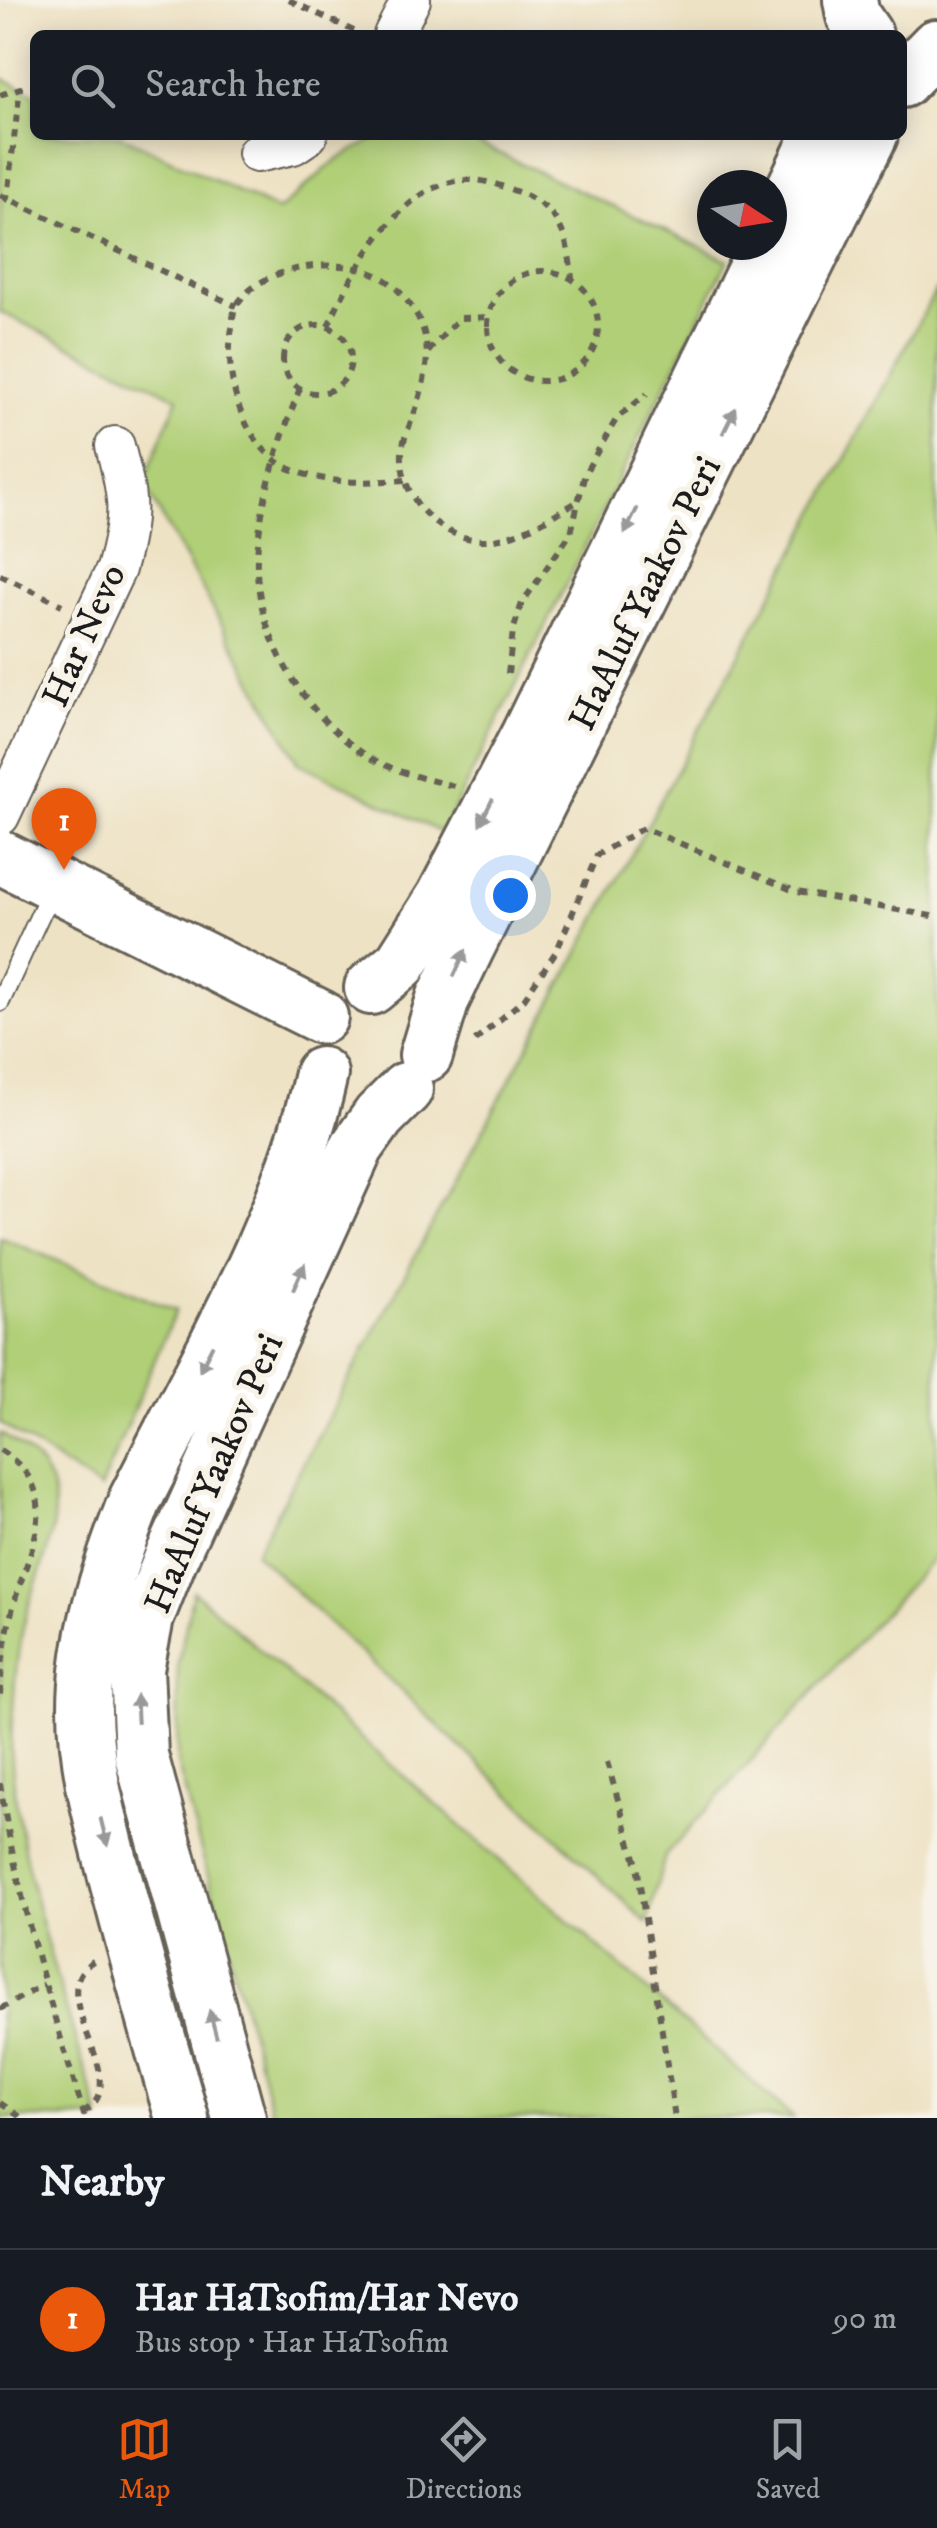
<!DOCTYPE html>
<html lang="en">
<head>
<meta charset="utf-8">
<style>
	body { margin:0; font-family:"IM FELL DW Pica",serif; background:#242831; color:#f1f3f6 }
	.compass { position:absolute; left:697px; top:170px; width:90px; height:90px; border-radius:50%; background:#171b24; box-shadow:0 5px 25px #0003; rotate:102deg }
	.you { position:absolute; left:510px; top:895px; width:35px; height:35px; margin:-25px; border:8px solid #fff; border-radius:50%; background:#1a73e8; box-shadow:0 0 0 15px #1a73e833 }
	.badge { display:grid; place-items:center; width:65px; height:65px; border-radius:50%; background:#ea580c; color:#fff; font-size:32px; font-weight:700 }
	.pin { position:absolute; translate:-50% -82px; filter:drop-shadow(0 2px 5px #0008) }
	.pin::after { content:''; position:absolute; top:52px; width:35px; height:30px; background:inherit; clip-path:polygon(0 0,100% 0,50% 100%) }
	.list { margin:0; padding:0; list-style:none }
	h2 { display:flex; justify-content:space-between; align-items:center; height:130px; margin:0; padding:0 40px; font-size:42px }
	h2 small { font-size:32px; font-weight:400; color:#9ea1a6 }
	.list li { display:grid; grid-template-columns:65px 1fr auto; gap:30px; align-items:center; box-sizing:border-box; height:140px; padding:0 40px; border-top:2px solid #363941 }
	.list b { display:block; font-size:38px; white-space:nowrap }
	.list p { margin:0; font-size:32px; white-space:nowrap; color:#9ea1a6 }
	.list em { font-size:32px; font-style:normal; color:#9ea1a6 }
	.icon { flex:none; width:55px; height:55px; fill:none; stroke:currentColor; stroke-width:2; stroke-linecap:round; stroke-linejoin:round }
	.map { position:relative; flex:none; width:937px; height:2118px; overflow:hidden }
	.search { position:absolute; background:#171b24; box-shadow:0 5px 25px #0003; left:30px; right:30px; top:30px; height:110px; display:flex; align-items:center; gap:25px; box-sizing:border-box; padding:0 35px; border-radius:15px; color:#9ea1a6; font-size:38px }
	.sheet { height:270px; background:#171b24 }
	nav { display:flex; justify-content:space-around; align-items:center; box-sizing:border-box; height:140px; border-top:2px solid #363941; background:#171b24; font-size:28px; color:#9ea1a6 }
	nav a { display:grid; justify-items:center; gap:5px }
	nav .on { color:#ea580c }
	.map>svg:first-child { display:block }
</style>
</head>
<body>
<div class="map">
<svg width="937" height="2118" viewBox="0 0 937 2118">
	<rect width="100%" height="100%" fill="#f7f3e8"/>
	<filter id="ink" filterUnits="userSpaceOnUse"><feTurbulence type="fractalNoise" baseFrequency=".01" numOctaves="2"/><feDisplacementMap in="SourceGraphic" scale="20" xChannelSelector="R" yChannelSelector="G"/><feConvolveMatrix kernelMatrix="1 2 1 2 8 2 1 2 1" color-interpolation-filters="sRGB"/></filter>
	<filter id="wash" filterUnits="userSpaceOnUse"><feTurbulence type="fractalNoise" baseFrequency=".0048" numOctaves="4" result="noise"/><feDisplacementMap in="SourceGraphic" scale="40" xChannelSelector="R" yChannelSelector="G"/><feGaussianBlur stdDeviation="2.25" result="paint"/><feColorMatrix in="noise" values="0 0 0 0 0 0 0 0 0 0 0 0 0 0 0 0 0 1.4 0 .05"/><feComposite in="paint" operator="in"/></filter>
	<g filter="url(#wash)">
		<rect width="100%" height="100%" fill="#eee2c4"/>
		<path fill="#b0cf77" stroke="#66764a" stroke-width="2.5" d="M0 77 35 94V135H120L278 211 336 160 382 135H460L728 260 442 833 299 763 143 483 178 398 0 312Z
			M937 288V1554L665 1856 647 1923 255 1553Z
			M0 1237 176 1310 100 1489 0 1423Z
			M0 1433C23 1447 49 1465 53 1494 59 1534 37 1574 27 1612 21 1633 17 1658 15 1680 14 1707 9 1736 12 1763 21 1880 66 2006 100 2118H0Z
			M193 1591 793 2118H274L177 1762 178 1663Z"/>
	</g>
	<g filter="url(#ink)">
		<g fill="none" stroke-linecap="round" stroke-linejoin="round">
			<g stroke="#666157" stroke-width="22">
				<path id="lane" d="M0 1002 52 889"/>
			</g>
			<g stroke="#666157" stroke-width="42">
				<path id="street" d="M393 35 411 0
					M257 153 293 145 308 135
					M0 816 116 569C131 515 129 499 115 446"/>
			</g>
			<g stroke="#666157" stroke-width="58">
				<path id="secondary" d="M850 0 853 16 866 35
					M902 81 936 46
					M772 232 819 135
					M0 857 321 1017
					M371 988 401 963 443 897 528 734 766 245
					M426 1055 443 999 467 949 871 135
					M182 2118C159 2039 137 1961 116 1881 102 1824 85 1768 85 1708 85 1636 109 1567 135 1500 204 1363 288 1225 321 1074
					M239 2118 141 1755 137 1669 147 1618 170 1560 357 1147 379 1116 406 1089"/>
			</g>
			<path stroke="#666157" stroke-width="6" stroke-dasharray="8 8" stroke-linecap="butt" d="M289 0 360 34
				M0 95 20 88 7 198 0 206
				M0 195 236 306
				M488 326a55 55 0 1 1 110 0a55 55 0 1 1-110 0Z
				M283 359a34 34 0 1 1 68 0a34 34 0 1 1-68 0Z
				M328 326C352 272 399 183 466 180 484 179 501 186 518 192 560 208 568 237 572 278
				M428 352 459 318 489 317
				M300 388C279 442 260 499 257 557 254 632 301 710 361 752 389 771 422 778 454 786
				M405 480C368 482 329 485 293 470 242 449 223 377 232 328 233 321 233 311 236 306 261 264 342 255 381 277 395 285 404 296 413 309 436 342 426 382 413 417 407 432 401 444 402 460 403 505 449 547 495 539 525 534 551 516 577 502
				M0 575 62 605
				M508 674 513 631 522 603 571 533 585 473 617 418 647 394
				M475 1041 524 999 557 950 597 855 643 828 797 892 937 917
				M0 1450C69 1494 27 1550 12 1611 5 1638 1 1668 0 1696
				M607 1762 637 1865 675 2118
				M0 1783C17 1897 51 2007 85 2118
				M0 2009 44 1984
				M0 2103 22 2118
				M83 2112C140 2081 36 1993 95 1960"/>
			<use href="#lane" stroke="#fff" stroke-width="18"/>
			<use href="#street" stroke="#fff" stroke-width="38"/>
			<use href="#secondary" stroke="#fff" stroke-width="52"/>
		</g>
		<defs><path id="oneway-solid" d="M-6-.8H1V-3.2L6.5 0L1 3.2V.8H-6Z" transform="scale(2.5)"/></defs>
		<g fill="#999">
			<use href="#oneway-solid" transform="translate(729 421) rotate(-64)"/>
			<use href="#oneway-solid" transform="translate(631 521) rotate(116)"/>
			<use href="#oneway-solid" transform="translate(486 812) rotate(117)"/>
			<use href="#oneway-solid" transform="translate(460 963) rotate(-65)"/>
			<use href="#oneway-solid" transform="translate(299 1277) rotate(-66)"/>
			<use href="#oneway-solid" transform="translate(206 1358) rotate(117)"/>
			<use href="#oneway-solid" transform="translate(137 1709) rotate(-93)"/>
			<use href="#oneway-solid" transform="translate(104 1832) rotate(76)"/>
			<use href="#oneway-solid" transform="translate(213 2024) rotate(-105)"/>
		</g>
	</g>
	<g text-anchor="middle" stroke-width="10" stroke-linejoin="round" paint-order="stroke">
		<g font-size="38" fill="#1c1c1c" stroke="#f7f3e8">
			<text transform="translate(644 593) rotate(-64)" y="13">HaAluf Yaakov Peri</text>
			<text transform="translate(83 635) rotate(-66)" y="13">Har Nevo</text>
			<text transform="translate(213 1473) rotate(-67)" y="13">HaAluf Yaakov Peri</text>
		</g>
	</g>
</svg>
<svg class="compass" viewBox="-18 -18 36 36"><path d="M0-13l5 13h-10z" fill="#e53935"/><path d="M0 13l5-13h-10z" fill="#9ea1a6"/></svg>
<div class="you"></div>
<div class="pin badge" style="left:64px;top:870px">1</div>
<div class="search"><svg class="icon" aria-label="search" viewBox="0 0 24 24"><circle cx="10" cy="10" r="6"/><path d="M15 15l6 6"/></svg>Search here</div>
</div>
<section class="sheet">
<h2>Nearby<small></small></h2>
<ul class="list">
<li><span class="badge">1</span><div><b>Har HaTsofim/Har Nevo</b><p>Bus stop · Har HaTsofim</p></div><em>90 m</em></li>
</ul>
</section>
<nav>
<a class="on"><svg class="icon" aria-label="map" viewBox="0 0 24 24"><path d="M3 6l6-2 6 2 6-2v14l-6 2-6-2-6 2zM9 4v14M15 6v14"/></svg>Map</a>
<a><svg class="icon" aria-label="directions" viewBox="0 0 24 24"><path d="M12 3l9 9-9 9-9-9zM9 14v-3h6M13 9l2 2-2 2"/></svg>Directions</a>
<a><svg class="icon" aria-label="saved" viewBox="0 0 24 24"><path d="M7 4h10v16l-5-4-5 4z"/></svg>Saved</a>
</nav>
</body>
</html>
